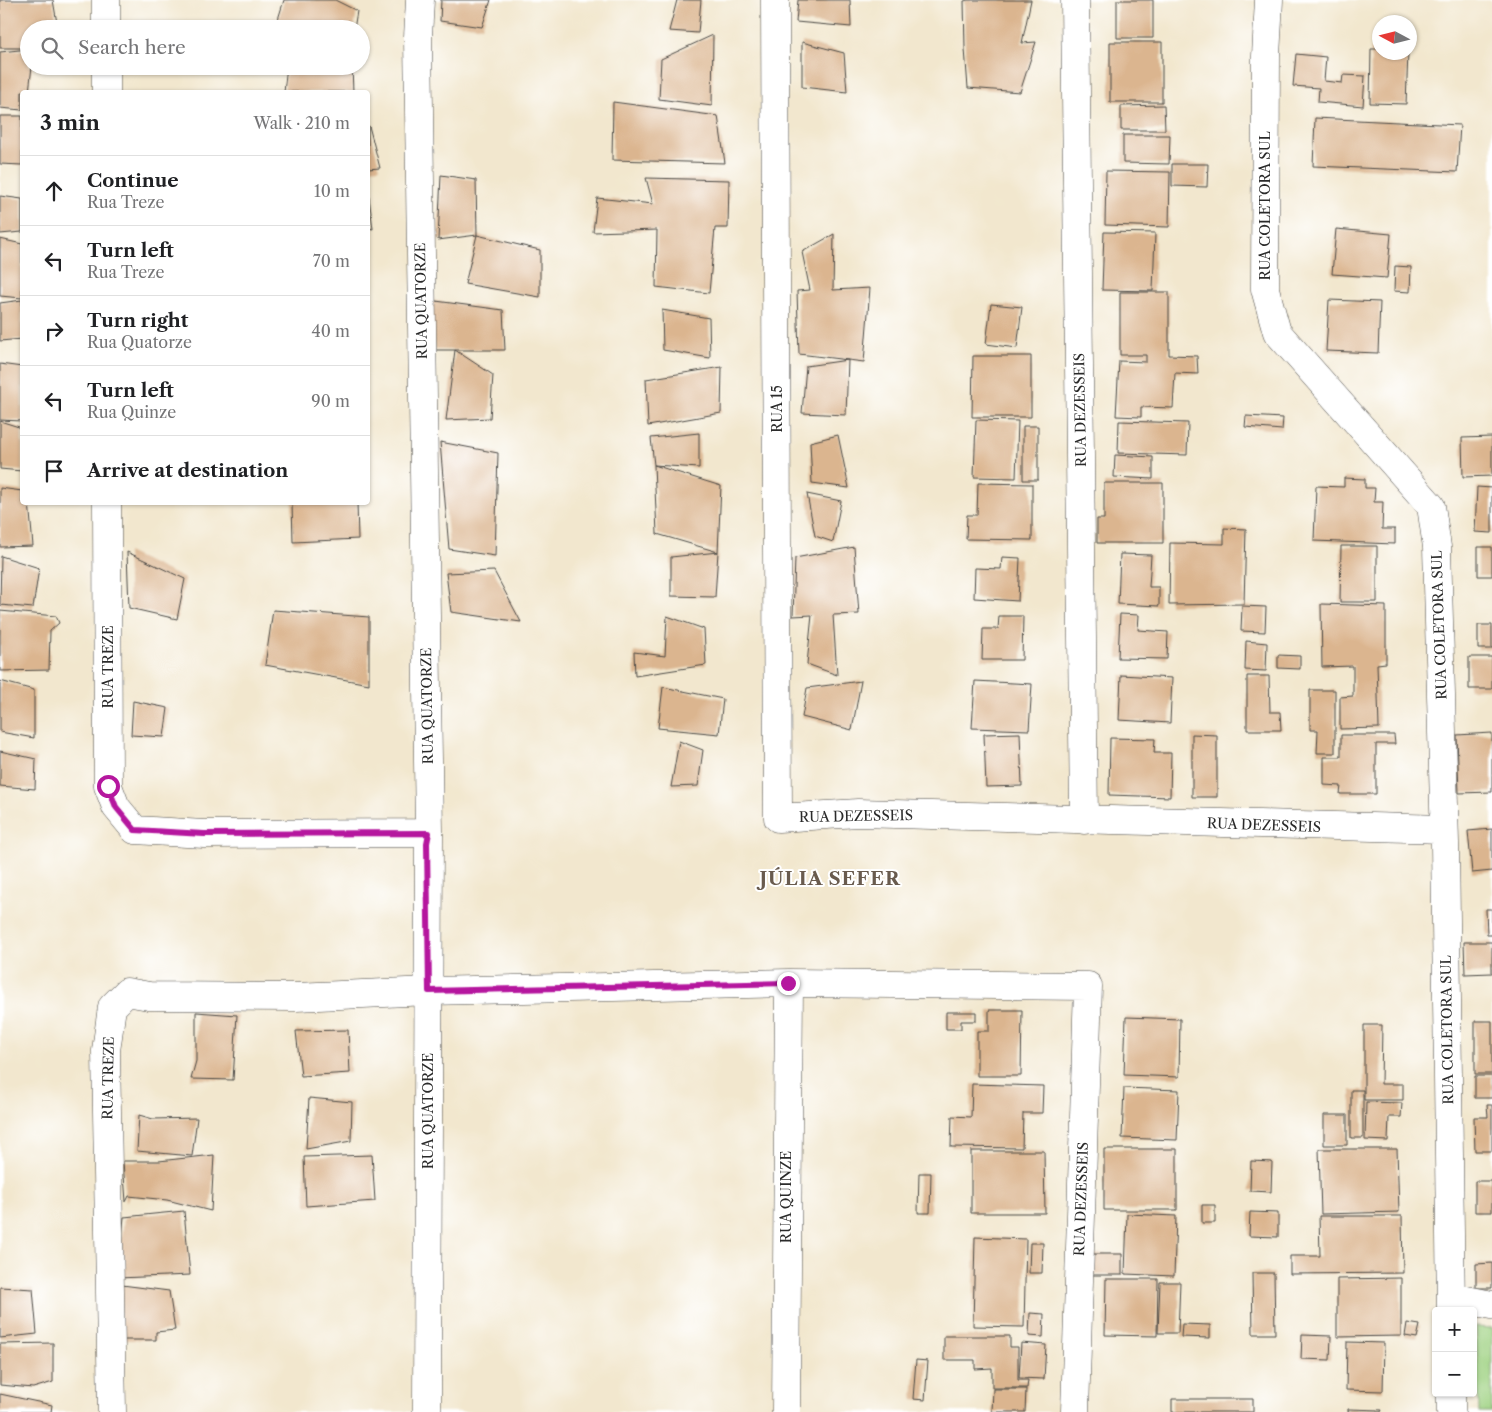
<!DOCTYPE html>
<html lang="en">
<head>
<meta charset="utf-8">
<style>
	body { margin:0; font-family:"Libre Caslon Text",serif; background:#f6f6f6; color:#202124 }
	.controls { position:absolute; right:15px; bottom:15px; display:grid; overflow:hidden; border-radius:5px; box-shadow:0 1px 4px #0004 }
	.controls button { width:45px; height:45px; display:grid; place-items:center; padding:0; border:0; border-bottom:1px solid #e0e0e0; background:#fff; color:#202124; font:25px sans-serif }
	.compass { position:absolute; left:1372px; top:15px; width:45px; height:45px; border-radius:50%; background:#fff; box-shadow:0 1px 4px #0004; rotate:277deg }
	.stop { position:absolute; width:15px; height:15px; margin:-11px; border:4px solid #b5179e; border-radius:50%; background:#fff }
	.stop.end { background:#b5179e; border-color:#fff; box-shadow:0 1px 5px #0008 }
	.list { margin:0; padding:0; list-style:none }
	h2 { display:flex; justify-content:space-between; align-items:center; height:65px; margin:0; padding:0 20px; font-size:21px }
	h2 small { font-size:16px; font-weight:400; color:#757577 }
	.list li { display:grid; grid-template-columns:32px 1fr auto; gap:15px; align-items:center; box-sizing:border-box; height:70px; padding:0 20px; border-top:1px solid #e0e0e0 }
	.list b { display:block; font-size:19px; white-space:nowrap }
	.list p { margin:0; font-size:16px; white-space:nowrap; color:#757577 }
	.list em { font-size:16px; font-style:normal; color:#757577 }
	.icon { flex:none; width:28px; height:28px; fill:none; stroke:currentColor; stroke-width:2; stroke-linecap:round; stroke-linejoin:round }
	.map { position:relative; flex:none; width:1492px; height:1412px; overflow:hidden }
	.search { position:absolute; background:#fff; box-shadow:0 1px 4px #0004; left:20px; top:20px; width:350px; height:55px; display:flex; align-items:center; gap:12px; box-sizing:border-box; padding:0 18px; border-radius:28px; color:#757577; font-size:19px }
	.panel { position:absolute; background:#fff; box-shadow:0 1px 4px #0004; left:20px; top:90px; width:350px; height:415px; border-radius:5px }
	.map>svg:first-child { display:block }
</style>
</head>
<body>
<div class="map">
<svg width="1492" height="1412" viewBox="0 0 1492 1412">
	<rect width="100%" height="100%" fill="#fff"/>
	<filter id="ink" filterUnits="userSpaceOnUse"><feTurbulence type="fractalNoise" baseFrequency=".02" numOctaves="2"/><feDisplacementMap in="SourceGraphic" scale="10" xChannelSelector="R" yChannelSelector="G"/><feConvolveMatrix kernelMatrix="1 2 1 2 8 2 1 2 1" color-interpolation-filters="sRGB"/></filter>
	<filter id="wash" filterUnits="userSpaceOnUse"><feTurbulence type="fractalNoise" baseFrequency=".0096" numOctaves="4" result="noise"/><feDisplacementMap in="SourceGraphic" scale="20" xChannelSelector="R" yChannelSelector="G"/><feGaussianBlur stdDeviation="1.12" result="paint"/><feColorMatrix in="noise" values="0 0 0 0 0 0 0 0 0 0 0 0 0 0 0 0 0 1.4 0 .05"/><feComposite in="paint" operator="in"/></filter>
	<g filter="url(#wash)">
		<rect width="100%" height="100%" fill="#f2e7ce"/>
		<path fill="#9ed181" stroke="#647e56" d="M1476 1327 1492 1328V1412H1479Z"/>
		<g id="blocks">
			<path fill="#dbb58f" d="M0 0H53L58 29H29V48H0Z
				M284 0H335L357 11 354 29H275Z
				M441 0H491L482 27 440 21Z
				M677 0H701L698 33 669 31Z
				M798 0H850L851 27 796 22Z
				M968 0H1031L1022 43 1036 42 1020 92 968 88 965 49 964 1Z
				M1117 0H1153V38H1117Z
				M713 35 712 106 659 99 661 59Z
				M802 42 844 53 847 92 802 87Z
				M1110 42H1162V102H1110Z
				M29 49V66H32L29 92H22V110L0 108V52Z
				M1371 49H1380V52H1408L1406 104 1370 103Z
				M1296 54 1326 57 1324 81 1342 83 1343 75 1365 76 1363 106 1318 102 1319 88 1293 86Z
				M287 66H352L353 92H284Z
				M613 102 718 116 725 163 612 160Z
				M1164 105 1165 130H1121V106Z
				M0 116H22V165L0 164Z
				M1315 118 1460 125 1457 172 1313 166Z
				M368 126H369L380 168 368 169Z
				M1123 135H1170L1169 164 1123 163Z
				M1172 164H1208L1207 187 1172 186Z
				M1106 171 1170 172 1169 227 1105 225Z
				M441 175 476 180 477 235 438 240Z
				M646 178 729 180 728 228H715L709 293 656 287 657 230 593 232 597 198 653 204Z
				M0 196 22 199V232L0 234Z
				M368 197H369L373 229 368 228Z
				M1336 229 1391 234 1387 278 1332 274Z
				M1104 232 1155 233 1153 291 1102 290Z
				M834 234 833 290 870 288 864 362 848 360 846 415 802 413 806 366 848 360 799 354 797 291 810 290 802 252Z
				M477 235 540 250V297L465 284Z
				M0 239 22 244V298L0 296Z
				M1395 266 1411 267 1410 292 1394 291Z
				M1120 292H1169V355L1197 356 1198 374 1175 373 1173 408 1141 407V417L1116 416 1119 361 1146 362V355H1120Z
				M421 299 503 310 505 350H455L493 375 490 418 446 420 455 350H435Z
				M22 300V339L0 341V303Z
				M1329 300 1380 302 1378 353 1326 351Z
				M991 304 1022 307 1017 348 986 344Z
				M662 310 709 318 710 358 663 350Z
				M973 356H1031V417H972Z
				M0 364 22 367V421L0 420Z
				M722 367 721 413 648 426 646 379Z
				M1246 416 1283 418 1282 430 1245 427Z
				M976 420 1018 421 1016 478 974 477Z
				M0 421 22 428V471L0 469Z
				M1119 421 1188 423 1187 455 1118 453Z
				M1023 426H1038V480H1023Z
				M699 433V468L654 465 721 486 718 552 657 534 654 465 651 438Z
				M838 435 849 488 812 483 810 442Z
				M1492 437V476L1463 477 1462 438Z
				M440 442 498 453 495 556 449 549Z
				M1115 455 1153 457V479L1114 477Z
				M1344 478 1365 479V488H1375L1374 502H1383L1382 529H1395V544L1314 541 1316 486 1344 487Z
				M978 483 1032 484V540L966 539 967 515H977Z
				M1104 483H1163V543H1097V519H1104Z
				M1477 487 1492 488V533L1475 532Z
				M0 488 22 491V502H29L33 546 0 547Z
				M807 494 841 501 833 542 815 536Z
				M292 502H357L358 539 293 542Z
				M1224 528 1246 529 1244 604 1169 605 1170 543 1224 544Z
				M1341 546H1377V602H1340Z
				M854 547 859 614 833 615 837 675 807 664 812 615 793 616 795 558Z
				M1478 547H1492V576H1478Z
				M127 552 185 579 177 619 129 608Z
				M718 552 715 597 671 596V557Z
				M1120 554 1151 555 1149 587H1159V606L1118 604Z
				M1 556 39 568 33 608 0 605Z
				M1002 557 1020 558 1018 601 974 598 975 568 1001 569Z
				M494 571 521 622 451 612 446 573Z
				M1321 604 1386 606V663L1377 664 1379 728 1340 729V697L1353 696V666L1322 667Z
				M1242 606 1266 607 1265 632 1241 631Z
				M273 610 369 617V684L265 665Z
				M0 611 56 616 59 623 50 631 49 670 0 671Z
				M1120 614 1139 615 1138 630 1168 632 1167 659 1118 658Z
				M667 616 704 629 706 665 635 676 634 652 665 656Z
				M999 616H1023L1022 660H982L983 629H998Z
				M1478 625H1492V649H1478Z
				M1246 641 1267 643 1266 671 1245 670Z
				M1278 655 1300 656V669L1278 668Z
				M1469 657H1492V689H1469Z
				M1121 675 1172 678 1170 723 1119 720Z
				M1247 676H1269L1270 712H1280L1281 730H1247Z
				M0 681 34 690V738L0 732Z
				M861 681 852 730 802 717 807 688Z
				M975 681 1032 684 1029 730 972 728Z
				M663 687 723 699 719 734 658 728Z
				M1310 690H1335V753H1317L1318 730H1310Z
				M133 701 168 708 164 737 131 735Z
				M1020 733 1022 786 986 787 984 734Z
				M1492 733V792L1459 793 1457 735Z
				M1192 734 1217 735V797H1192Z
				M1341 735H1394L1395 744H1376V794H1340L1341 786 1324 785V757H1341Z
				M1110 738 1155 739 1154 753H1171L1170 797 1109 795Z
				M679 741 703 750 698 786 671 787Z
				M0 751 36 759 35 789 0 786Z
				M1492 829V871L1472 873 1468 831Z
				M1486 909H1492V935H1487Z
				M1464 942H1492V973L1465 974Z
				M989 1010H1022L1021 1076H977V1031H989Z
				M196 1012 237 1015 233 1080 191 1079 196 1061Z
				M946 1012H976V1021H961V1029H946Z
				M1126 1017 1180 1019 1179 1077 1124 1075Z
				M1475 1021H1492V1074H1475Z
				M1364 1025H1382L1381 1084H1403V1100H1364Z
				M348 1030 350 1073 301 1076 296 1031Z
				M1475 1076H1492V1098H1475Z
				M972 1084 1043 1086 1042 1113H1023L1022 1148 951 1147 952 1116 971 1117Z
				M1124 1088 1179 1090 1177 1140 1122 1138Z
				M1351 1090H1363V1138H1351Z
				M309 1098 352 1102 351 1141 306 1149Z
				M1366 1102 1402 1103 1401 1117H1389L1388 1141 1365 1140Z
				M1487 1105H1492V1151H1475L1474 1117H1488Z
				M139 1115 153 1119 197 1118 192 1156 137 1151Z
				M1324 1115H1347V1145H1324Z
				M1104 1149H1177V1210H1104Z
				M1319 1149H1397L1399 1212 1321 1214Z
				M971 1151H1044L1045 1213H971Z
				M214 1155 211 1211 167 1200 129 1196 126 1202 123 1161H159Z
				M372 1155 375 1201 306 1206 304 1157Z
				M1251 1161 1272 1162 1271 1192 1250 1191Z
				M919 1173H931L930 1213H918Z
				M1475 1181H1492V1212H1475Z
				M1202 1205H1215V1223H1202Z
				M184 1211 190 1275 118 1278 124 1217Z
				M1250 1212 1278 1213V1237L1249 1236Z
				M1127 1214 1176 1216 1174 1276 1125 1274Z
				M1319 1216H1402L1403 1273 1290 1274V1256H1320Z
				M975 1237 1026 1239 1024 1327 973 1326Z
				M1030 1243H1043L1042 1273H1029Z
				M1089 1254H1122V1275H1089Z
				M1492 1263V1288H1476V1264Z
				M1252 1273H1274L1275 1334H1253Z
				M1401 1278V1336L1337 1337V1279Z
				M1106 1279H1158L1157 1336 1105 1335Z
				M1160 1282H1180L1178 1333H1158Z
				M122 1285 169 1291 175 1330 156 1332V1340H118Z
				M0 1287 33 1289 37 1334 0 1338Z
				M1030 1313 1044 1314 1043 1337 1029 1336Z
				M1407 1323 1420 1325 1417 1338 1405 1336Z
				M1182 1324 1210 1325V1338L1181 1337Z
				M1302 1335 1331 1336 1330 1360 1301 1359Z
				M944 1336H1010V1347H1018V1380H1028L1027 1388H992V1368L975 1369V1360H944Z
				M1347 1342 1384 1343 1383 1391 1346 1390Z
				M53 1343V1382L33 1388 0 1385V1344Z
				M1021 1343 1046 1345 1044 1379 1019 1378Z
				M916 1360 928 1361 925 1400 913 1399Z
				M993 1389H1026L1025 1412H992Z
				M0 1394 52 1405 51 1412H0Z
				M1172 1399H1253V1412H1172Z
				M1348 1409 1382 1410 1381 1412H1348Z"/>
		</g>
	</g>
	<g filter="url(#ink)">
		<use href="#blocks" fill-opacity="0" stroke="#494743" stroke-width="1"/>
		<g fill="none" stroke-linecap="round" stroke-linejoin="round">
			<g stroke="#494743" stroke-width="29">
				<path id="minor" d="M106 0V29
					M420 0 418 37 429 833 427 1412
					M775 0 778 818 858 813 1444 829
					M1075 0 1084 820
					M1269 0 1266 56 1265 289 1277 332 1431 506 1437 547 1445 843 1451 1311
					M106 66V92
					M107 502 108 786 116 807 135 830 204 834 429 833
					M1451 1297 1492 1305
					M112 1412 106 1051 112 1007 127 992 149 996 296 997 429 991 789 983 1088 986 1075 1412
					M786 1412 789 983
					M1451 1412V1393"/>
			</g>
			<use href="#minor" stroke="#fff" stroke-width="28"/>
		</g>
	</g>
	<g fill="none" stroke-linecap="round" stroke-linejoin="round" filter="url(#ink)">
		<path stroke="#b5179e" stroke-width="6" d="M108 786 116 807 135 830 204 834 429 833 427 843 429 991 788 983"/>
	</g>
	<g text-anchor="middle" stroke-width="4" stroke-linejoin="round" paint-order="stroke">
		<g font-size="14" fill="#2b2b2b" stroke="#fff">
			<text transform="translate(1265 206) rotate(-90)" y="5">RUA COLETORA SUL</text>
			<text transform="translate(421 301) rotate(-91)" y="5">RUA QUATORZE</text>
			<text transform="translate(777 409) rotate(-90)" y="5">RUA 15</text>
			<text transform="translate(1080 410) rotate(-91)" y="5">RUA DEZESSEIS</text>
			<text transform="translate(1439 625) rotate(-92)" y="5">RUA COLETORA SUL</text>
			<text transform="translate(108 667) rotate(-90)" y="5">RUA TREZE</text>
			<text transform="translate(427 706) rotate(-91)" y="5">RUA QUATORZE</text>
			<text transform="translate(856 816) rotate(-1)" y="5">RUA DEZESSEIS</text>
			<text transform="translate(1264 825) rotate(2)" y="5">RUA DEZESSEIS</text>
			<text transform="translate(1447 1030) rotate(-91)" y="5">RUA COLETORA SUL</text>
			<text transform="translate(108 1078) rotate(-89)" y="5">RUA TREZE</text>
			<text transform="translate(428 1111) rotate(-90)" y="5">RUA QUATORZE</text>
			<text transform="translate(786 1197) rotate(-90)" y="5">RUA QUINZE</text>
			<text transform="translate(1081 1199) rotate(-88)" y="5">RUA DEZESSEIS</text>
		</g>
		<g font-size="19" font-weight="bold" letter-spacing="1" fill="#695b4e" stroke="#fff">
			<text x="830" y="885">JÚLIA SEFER</text>
		</g>
	</g>
</svg>
<div class="controls">
<button>+</button>
<button>−</button>
</div>
<svg class="compass" viewBox="-18 -18 36 36"><path d="M0-13l5 13h-10z" fill="#e53935"/><path d="M0 13l5-13h-10z" fill="#757577"/></svg>
<div class="stop" style="left:108px;top:786px"></div>
<div class="stop end" style="left:788px;top:983px"></div>
<div class="search"><svg class="icon" aria-label="search" viewBox="0 0 24 24"><circle cx="10" cy="10" r="6"/><path d="M15 15l6 6"/></svg>Search here</div>
<section class="panel">
<h2>3 min<small>Walk · 210 m</small></h2>
<ul class="list">
<li><svg class="icon" aria-label="ahead" viewBox="0 0 24 24"><path d="M12 20V5M6 11l6-6 6 6"/></svg><div><b>Continue</b><p>Rua Treze</p></div><em>10 m</em></li>
<li><svg class="icon" aria-label="left" viewBox="0 0 24 24"><path d="M17 20v-9H6M10 6l-5 5 5 5"/></svg><div><b>Turn left</b><p>Rua Treze</p></div><em>70 m</em></li>
<li><svg class="icon" aria-label="right" viewBox="0 0 24 24"><path d="M7 20v-9h11M14 6l5 5-5 5"/></svg><div><b>Turn right</b><p>Rua Quatorze</p></div><em>40 m</em></li>
<li><svg class="icon" aria-label="left" viewBox="0 0 24 24"><path d="M17 20v-9H6M10 6l-5 5 5 5"/></svg><div><b>Turn left</b><p>Rua Quinze</p></div><em>90 m</em></li>
<li><svg class="icon" aria-label="arrive" viewBox="0 0 24 24"><path d="M6 21V4h12l-3 4 3 4H6"/></svg><div><b>Arrive at destination</b></div></li>
</ul>
</section>
</div>
</body>
</html>
